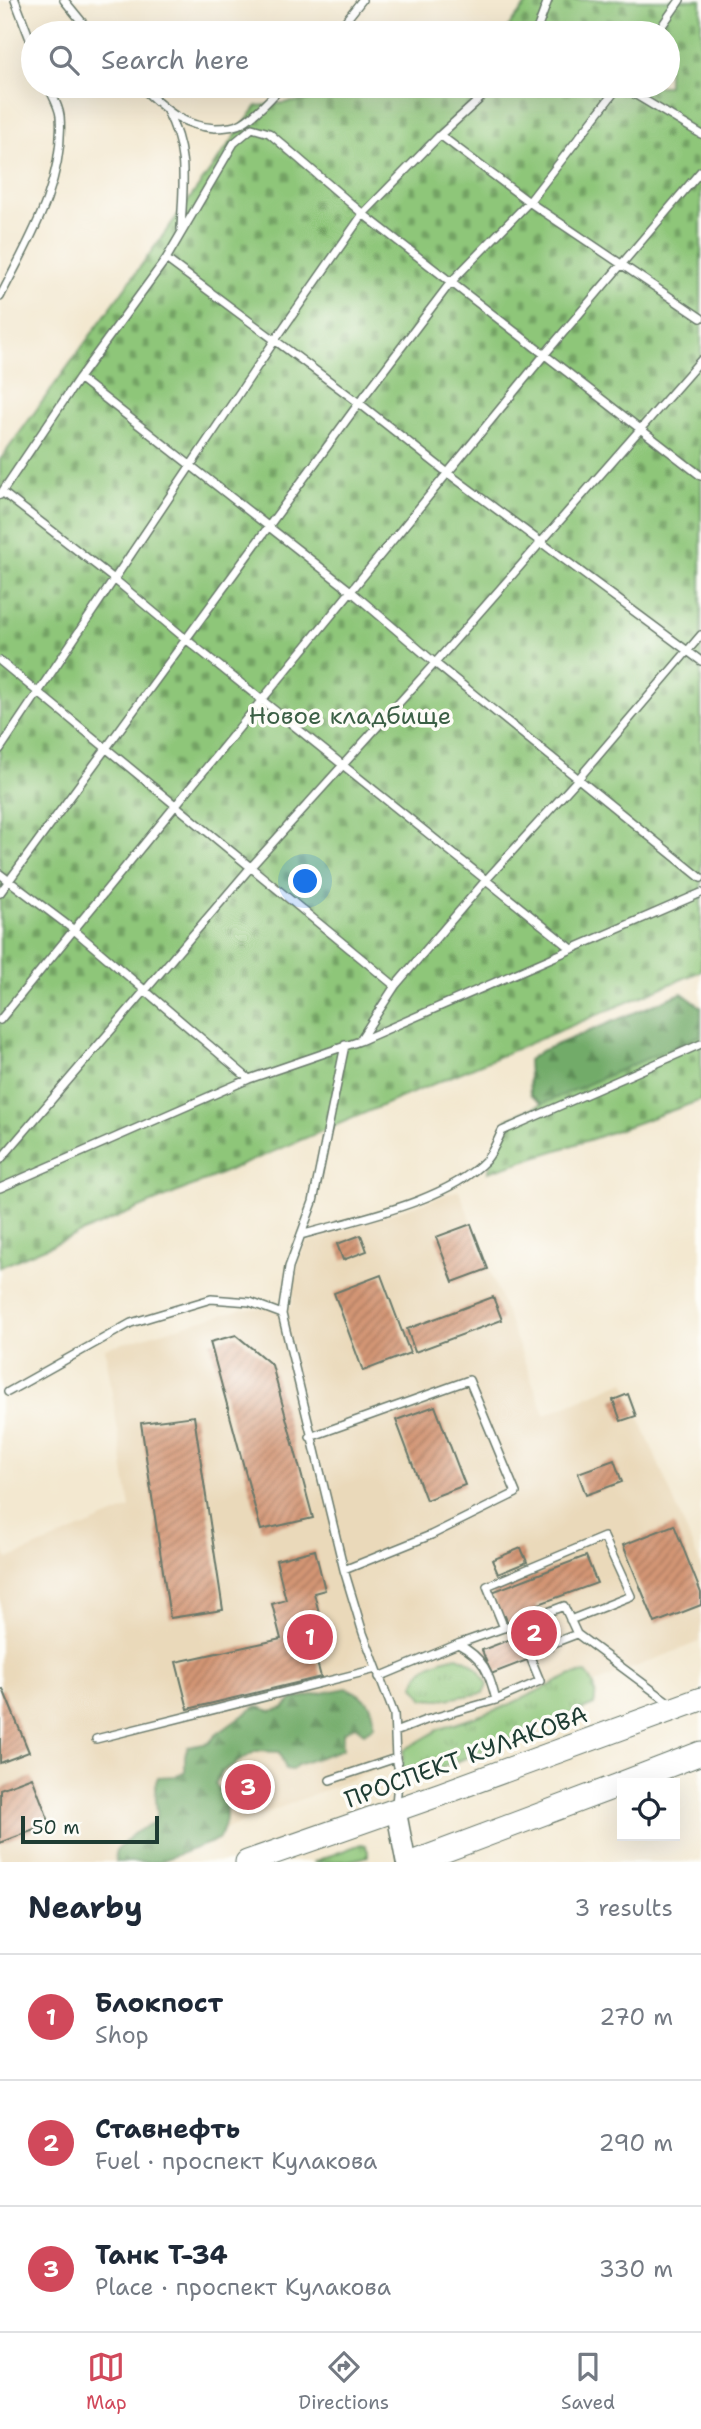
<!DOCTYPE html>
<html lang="en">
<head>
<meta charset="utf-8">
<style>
	body { margin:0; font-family:"Shantell Sans",sans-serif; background:#f2f2f3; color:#1f2937 }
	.controls { position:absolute; right:21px; bottom:21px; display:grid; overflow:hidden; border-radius:0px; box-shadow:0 7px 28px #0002 }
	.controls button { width:63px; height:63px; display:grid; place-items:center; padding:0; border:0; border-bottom:2px solid #e0e1e3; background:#fff; color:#1f2937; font:35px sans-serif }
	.scale { position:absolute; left:21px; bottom:18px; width:138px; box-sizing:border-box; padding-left:7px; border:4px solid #1f3d34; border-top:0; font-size:19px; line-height:24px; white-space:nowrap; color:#1f3d34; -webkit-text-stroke:5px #fdfcf7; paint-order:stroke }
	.you { position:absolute; left:306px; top:882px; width:24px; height:24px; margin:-18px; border:5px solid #fff; border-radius:50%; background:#1a73e8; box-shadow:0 0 0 10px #1a73e833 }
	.badge { display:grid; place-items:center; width:46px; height:46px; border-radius:50%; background:#d1495b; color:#fff; font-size:23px; font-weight:700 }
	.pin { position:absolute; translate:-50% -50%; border:4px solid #fff; box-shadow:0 2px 7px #0006 }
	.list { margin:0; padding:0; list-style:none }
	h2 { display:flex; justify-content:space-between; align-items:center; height:91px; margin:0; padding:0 28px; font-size:30px }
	h2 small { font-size:23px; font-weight:400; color:#747a83 }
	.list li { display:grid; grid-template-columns:46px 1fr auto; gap:21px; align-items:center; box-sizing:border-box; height:126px; padding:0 28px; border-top:2px solid #e0e1e3 }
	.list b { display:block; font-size:26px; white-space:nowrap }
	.list p { margin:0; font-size:23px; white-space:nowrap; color:#747a83 }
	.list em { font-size:23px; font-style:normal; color:#747a83 }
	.icon { flex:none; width:38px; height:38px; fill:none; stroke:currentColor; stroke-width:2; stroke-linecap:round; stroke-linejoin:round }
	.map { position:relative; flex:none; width:701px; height:1862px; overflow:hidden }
	.search { position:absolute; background:#fff; box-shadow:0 7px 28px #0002; left:21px; right:21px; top:21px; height:77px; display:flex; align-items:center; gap:18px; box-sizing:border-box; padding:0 24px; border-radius:38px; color:#747a83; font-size:26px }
	.sheet { height:469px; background:#fff }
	nav { display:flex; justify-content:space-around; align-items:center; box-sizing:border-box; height:98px; border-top:2px solid #e0e1e3; background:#fff; font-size:19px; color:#747a83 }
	nav a { display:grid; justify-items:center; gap:4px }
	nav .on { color:#d1495b }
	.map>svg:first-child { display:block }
</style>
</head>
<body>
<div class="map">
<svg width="701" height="1862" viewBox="0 0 701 1862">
	<defs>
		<pattern id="grass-tufts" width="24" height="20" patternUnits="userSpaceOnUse" patternTransform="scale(1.75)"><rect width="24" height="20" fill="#8ec679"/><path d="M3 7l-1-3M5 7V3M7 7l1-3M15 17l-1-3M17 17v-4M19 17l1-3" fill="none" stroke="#73a264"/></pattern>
		<pattern id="forest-firs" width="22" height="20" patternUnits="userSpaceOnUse" patternTransform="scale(1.75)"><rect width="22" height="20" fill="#72ab69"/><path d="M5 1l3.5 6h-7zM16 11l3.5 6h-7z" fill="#5d8c57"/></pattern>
		<pattern id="cemetery-stones" width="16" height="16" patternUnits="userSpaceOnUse" patternTransform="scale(1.75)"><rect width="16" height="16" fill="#8ec679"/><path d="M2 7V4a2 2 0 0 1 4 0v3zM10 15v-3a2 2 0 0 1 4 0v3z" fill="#73a264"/></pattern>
		<pattern id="building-hatch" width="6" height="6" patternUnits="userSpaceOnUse" patternTransform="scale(1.75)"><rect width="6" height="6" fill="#d39574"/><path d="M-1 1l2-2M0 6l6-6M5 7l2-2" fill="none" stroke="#ab7b60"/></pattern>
	</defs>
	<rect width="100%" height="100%" fill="#fdfcf7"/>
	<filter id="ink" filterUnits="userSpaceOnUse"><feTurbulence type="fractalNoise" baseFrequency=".0143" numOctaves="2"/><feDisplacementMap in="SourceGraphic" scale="14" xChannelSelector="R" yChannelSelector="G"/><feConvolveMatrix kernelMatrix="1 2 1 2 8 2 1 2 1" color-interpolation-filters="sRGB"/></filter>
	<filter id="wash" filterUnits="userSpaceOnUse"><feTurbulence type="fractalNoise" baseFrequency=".00686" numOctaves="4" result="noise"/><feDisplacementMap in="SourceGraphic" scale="28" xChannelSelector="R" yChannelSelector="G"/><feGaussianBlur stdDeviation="1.57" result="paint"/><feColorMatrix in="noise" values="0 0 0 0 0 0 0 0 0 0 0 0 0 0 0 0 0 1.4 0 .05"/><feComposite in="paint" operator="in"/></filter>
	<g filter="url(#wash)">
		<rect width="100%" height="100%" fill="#f3e8d0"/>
		<path fill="#ead9ba" d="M459 1190 545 1415 624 1381 701 1566V1641L143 1862H0V1543L8 1559 130 1508 105 1348 241 1309 292 1306 294 1271 306 1243Z"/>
		<path fill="url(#grass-tufts)" stroke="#568256" stroke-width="2" d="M457 1656C473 1661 479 1670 488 1684L483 1693 440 1700 424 1699 414 1686C418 1666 438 1660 457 1656Z
			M586 1673C595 1683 597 1692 594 1705L417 1778 407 1774 402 1766 404 1750 440 1729 504 1707 572 1675Z
			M361 1844 365 1845 368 1851V1856C352 1862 331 1862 313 1862Z"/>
		<path fill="url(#forest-firs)" stroke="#48744e" stroke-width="2" d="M682 993 701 1007V1036L548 1108 530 1095 528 1060 541 1051Z
			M347 1688C366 1697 375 1704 374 1726L364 1733 355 1726 343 1733V1749L297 1765 292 1770 286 1769 279 1752 256 1751 222 1772 215 1784C229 1802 230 1820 218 1840L158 1862H116L115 1852 133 1834 154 1822 157 1813 155 1785 158 1777 177 1776 185 1772V1755L188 1747 209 1743 216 1735 256 1706 271 1711 284 1708 293 1699Z"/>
		<path fill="url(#cemetery-stones)" stroke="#568256" stroke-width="2" d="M530 0H701V971L0 1267V460L257 106 436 86H668V33H503Z
			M701 1035V1100L595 1138 488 1172 507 1119Z"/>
		<g id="blocks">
			<path fill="url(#building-hatch)" d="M471 1224 488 1269 453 1282 436 1237Z
				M361 1235 367 1251 343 1260 337 1244Z
				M381 1275 410 1353 363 1371 334 1293Z
				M493 1297 502 1320 415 1352 407 1329Z
				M236 1335 272 1365 313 1518 261 1530 210 1342Z
				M628 1394 636 1416 621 1421 613 1400Z
				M435 1406 465 1485 426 1500 396 1420Z
				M194 1416 223 1610 170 1618 141 1423Z
				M614 1460 622 1482 586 1495 578 1473Z
				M674 1525 701 1593V1605L655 1623 623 1545Z
				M521 1548 527 1562 498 1574 492 1560Z
				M315 1550 325 1590 314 1593 324 1633 310 1637 321 1677 188 1709 176 1662 281 1639 272 1604 286 1600 276 1560Z
				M586 1556 597 1583 536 1605 553 1650 491 1674 482 1650 514 1638 505 1616 501 1617 492 1592Z
				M3 1689 29 1752 0 1763V1690Z
				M32 1777 50 1824 0 1843V1789Z"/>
		</g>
	</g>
	<g filter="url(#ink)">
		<use href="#blocks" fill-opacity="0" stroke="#69796b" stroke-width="2"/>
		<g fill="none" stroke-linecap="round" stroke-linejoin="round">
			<g stroke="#69796b" stroke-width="10">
				<path id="service" d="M15 0 33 47
					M64 0 91 33
					M336 33 362 0
					M541 33 538 27 548 0
					M657 33 680 0
					M140 86C164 108 180 126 215 128 223 128 235 127 242 123 258 114 270 98 283 86
					M621 86 701 134
					M167 111C189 153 183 183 181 229
					M440 135 529 202 701 318
					M166 259 359 403 449 474 701 661
					M0 297C29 240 65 182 60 116 59 106 52 95 48 86
					M79 378 352 592 435 663 701 878
					M2 492 114 579 187 640 572 949
					M0 495 79 378 166 259 234 143 252 128 269 133 363 214 701 476
					M0 661 395 986
					M0 749 275 340 363 214 440 135 494 86
					M0 874 74 930 249 1079
					M0 893 359 403 451 282 529 202 619 86
					M0 1020 545 354 701 171
					M360 1040 395 986 486 880 579 778 701 635
					M0 1160 250 868 435 663 701 360
					M0 1188 249 1079 360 1041 701 893
					M301 1235C357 1219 446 1202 486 1160 493 1152 497 1141 502 1131L701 1044
					M282 1314 289 1267 313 1202 345 1045
					M8 1392 131 1323 211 1299 250 1302 282 1314 344 1570 363 1633 394 1714 396 1758 399 1771 396 1804
					M310 1437 469 1380 516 1493 431 1535 344 1570
					M540 1615 564 1606 577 1634 551 1644
					M504 1628 487 1586 604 1537 631 1596 570 1620
					M577 1634 671 1704
					M458 1644C484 1658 489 1672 496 1700
					M379 1677 458 1644 509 1626
					M395 1732 426 1720 496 1700 540 1681 531 1659
					M96 1739 376 1669
					M330 1780 396 1758"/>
			</g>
			<g stroke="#69796b" stroke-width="22">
				<path id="secondary" d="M396 1810 406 1862"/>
			</g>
			<g stroke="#69796b" stroke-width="25">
				<path id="primary" d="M623 1783 701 1753
					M247 1862 441 1794 701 1699
					M414 1862 622 1784"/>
			</g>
			<use href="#service" stroke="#fff" stroke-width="7"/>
			<use href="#secondary" stroke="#fff" stroke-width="19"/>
			<use href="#primary" stroke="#fff" stroke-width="23"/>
		</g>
	</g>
	<g text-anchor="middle" stroke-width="7" stroke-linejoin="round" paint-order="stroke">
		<g font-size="24" fill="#3b5f45" stroke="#fdfcf7">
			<text x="350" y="724">Новое кладбище</text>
		</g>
		<g font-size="24" fill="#1f3d34" stroke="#fdfcf7">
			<text transform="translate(466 1757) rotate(-20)" y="8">ПРОСПЕКТ КУЛАКОВА</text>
		</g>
	</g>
</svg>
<div class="controls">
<button><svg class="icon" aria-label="locate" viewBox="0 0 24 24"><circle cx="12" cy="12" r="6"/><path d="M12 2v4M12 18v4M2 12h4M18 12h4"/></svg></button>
</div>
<div class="scale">50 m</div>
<div class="you"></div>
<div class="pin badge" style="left:310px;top:1637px">1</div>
<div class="pin badge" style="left:534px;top:1633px">2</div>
<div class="pin badge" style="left:248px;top:1787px">3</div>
<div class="search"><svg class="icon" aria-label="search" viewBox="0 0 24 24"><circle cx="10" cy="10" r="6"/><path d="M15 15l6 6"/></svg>Search here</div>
</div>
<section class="sheet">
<h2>Nearby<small>3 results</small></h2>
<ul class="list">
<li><span class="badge">1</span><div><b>Блокпост</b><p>Shop</p></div><em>270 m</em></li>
<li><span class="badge">2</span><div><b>Ставнефть</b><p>Fuel · проспект Кулакова</p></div><em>290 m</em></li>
<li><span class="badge">3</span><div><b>Танк Т-34</b><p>Place · проспект Кулакова</p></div><em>330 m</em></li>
</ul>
</section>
<nav>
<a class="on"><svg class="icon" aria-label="map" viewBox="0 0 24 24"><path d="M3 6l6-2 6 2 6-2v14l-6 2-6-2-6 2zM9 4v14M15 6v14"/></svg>Map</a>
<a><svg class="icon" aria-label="directions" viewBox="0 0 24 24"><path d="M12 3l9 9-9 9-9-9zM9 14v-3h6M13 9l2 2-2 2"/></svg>Directions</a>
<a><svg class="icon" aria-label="saved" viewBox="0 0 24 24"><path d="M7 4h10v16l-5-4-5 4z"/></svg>Saved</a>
</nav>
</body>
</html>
